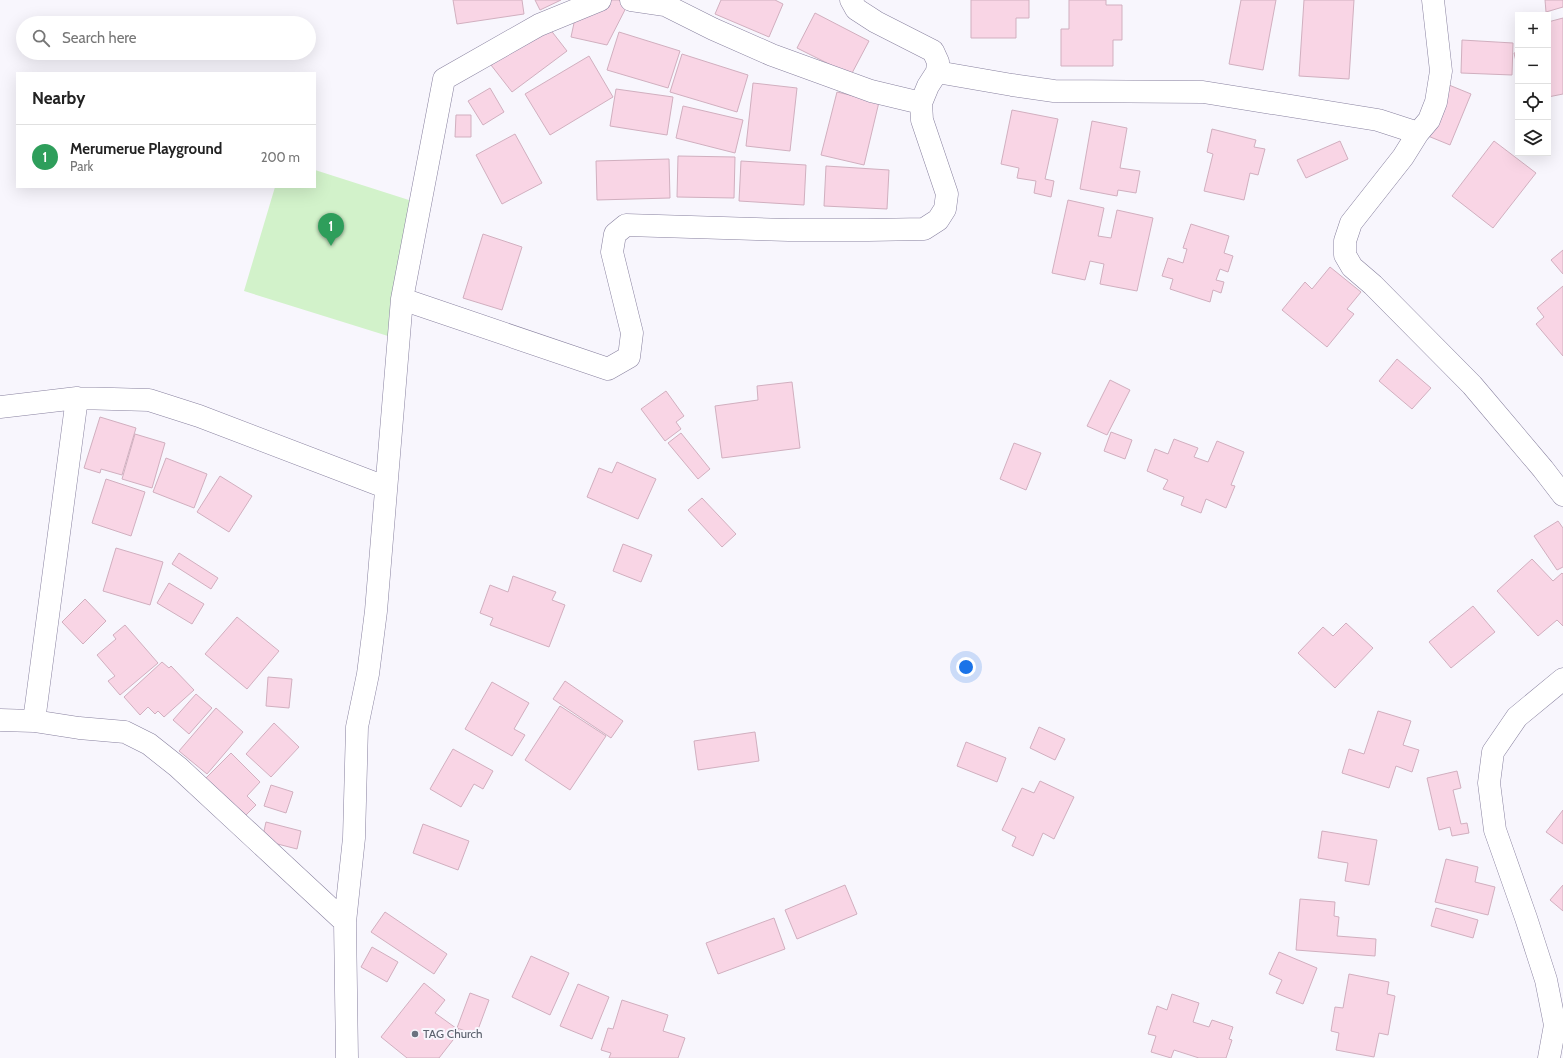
<!DOCTYPE html>
<html lang="en">
<head>
<meta charset="utf-8">
<style>
	body { margin:0; font-family:Cabin,sans-serif; background:#f2f2f2; color:#222 }
	.controls { position:absolute; right:12px; top:12px; display:grid; overflow:hidden; border-radius:0px; box-shadow:0 4px 16px #0002 }
	.controls button { width:36px; height:36px; display:grid; place-items:center; padding:0; border:0; border-bottom:1px solid #e0e0e0; background:#fff; color:#222; font:20px sans-serif }
	.you { position:absolute; left:966px; top:667px; width:14px; height:14px; margin:-10px; border:3px solid #fff; border-radius:50%; background:#1a73e8; box-shadow:0 0 0 6px #1a73e833 }
	.badge { display:grid; place-items:center; width:26px; height:26px; border-radius:50%; background:#1a73e8; color:#fff; font-size:13px; font-weight:700 }
	.pin { position:absolute; translate:-50% -33px; filter:drop-shadow(0 1px 2px #0008) }
	.pin::after { content:''; position:absolute; top:21px; width:14px; height:12px; background:inherit; clip-path:polygon(0 0,100% 0,50% 100%) }
	.list { margin:0; padding:0; list-style:none }
	h2 { display:flex; justify-content:space-between; align-items:center; height:52px; margin:0; padding:0 16px; font-size:17px }
	h2 small { font-size:13px; font-weight:400; color:#767676 }
	.list li { display:grid; grid-template-columns:26px 1fr auto; gap:12px; align-items:center; box-sizing:border-box; height:64px; padding:0 16px; border-top:1px solid #e0e0e0 }
	.list b { display:block; font-size:15px; white-space:nowrap }
	.list p { margin:0; font-size:13px; white-space:nowrap; color:#767676 }
	.list em { font-size:13px; font-style:normal; color:#767676 }
	.icon { flex:none; width:22px; height:22px; fill:none; stroke:currentColor; stroke-width:2; stroke-linecap:round; stroke-linejoin:round }
	.map { position:relative; flex:none; width:1563px; height:1058px; overflow:hidden }
	.search { position:absolute; background:#fff; box-shadow:0 4px 16px #0002; left:16px; top:16px; width:300px; height:44px; display:flex; align-items:center; gap:10px; box-sizing:border-box; padding:0 14px; border-radius:22px; color:#767676; font-size:15px }
	.panel { position:absolute; background:#fff; box-shadow:0 4px 16px #0002; left:16px; top:72px; width:300px; height:116px; border-radius:0px }
	.map>svg:first-child { display:block }
</style>
</head>
<body>
<div class="map">
<svg width="1563" height="1058" viewBox="0 0 1563 1058">
	<rect width="100%" height="100%" fill="#f8f6fd"/>
	<path fill="#d2f2ca" d="M315 170 412 201 388 336 244 291 275 187H315Z"/>
	<path fill="#f9d5e5" stroke="#d1afbf" d="M453 0H522L524 14 457 24Z
		M535 0H561L540 10Z
		M579 0H630L607 45 571 37Z
		M721 0H775L783 4 769 37 715 14Z
		M971 0H1029V18H1016V38H971Z
		M1069 0H1106V5H1122V40H1113V66H1061V29H1069Z
		M1241 0H1276L1263 70 1229 64Z
		M1304 0H1354L1349 79 1299 76Z
		M1545 0H1563V7L1546 12Z
		M815 13 869 41 851 75 797 48Z
		M1563 18V94L1548 97V22Z
		M546 24 567 51 512 92 491 65Z
		M619 32 680 51 668 88 607 70Z
		M1462 40 1513 43 1512 75 1461 73Z
		M1518 52V70L1514 53Z
		M682 54 748 75 737 112 670 92Z
		M589 56 613 97 550 135 525 94Z
		M753 83 797 88 790 151 746 146Z
		M1449 85 1471 94 1450 145 1428 136Z
		M490 88 504 112 483 125 468 101Z
		M616 89 673 97 667 135 610 126Z
		M837 92 879 102 864 165 821 155Z
		M683 106 743 120 735 153 676 138Z
		M1012 110 1058 119 1045 179 1054 181 1051 197 1034 193 1036 181 1017 178 1019 168 1001 164Z
		M456 115H471V137H455Z
		M1092 121 1127 128 1120 168 1140 171 1136 193 1118 190 1117 196 1080 189Z
		M1212 129 1256 140 1254 147 1265 149 1258 175 1250 173 1244 200 1204 191 1213 154 1207 152Z
		M515 134 542 183 502 204 476 155Z
		M1340 141 1348 159 1306 178 1297 160Z
		M1494 141 1536 173 1493 228 1452 196Z
		M678 156 735 157 734 198 677 197Z
		M669 159 670 198 597 200 596 161Z
		M741 161 806 165 804 205 739 201Z
		M826 166 889 170 887 209 824 206Z
		M1068 200 1104 208 1098 236 1111 238 1117 210 1153 218 1137 291 1100 284 1104 264 1090 261 1085 280 1052 273Z
		M1191 224 1229 236 1224 253 1233 256 1228 272 1220 269 1216 280 1224 282 1221 293 1213 290 1210 302 1170 289 1173 279 1162 276 1168 258 1183 263 1187 249 1183 248Z
		M483 234 522 247 502 310 463 298Z
		M1563 250V274L1551 260Z
		M1330 267 1361 292 1347 309 1354 314 1327 347 1282 310 1305 282 1312 289Z
		M1563 286V356L1536 324 1544 317 1537 308Z
		M1397 359 1431 388 1412 409 1379 381Z
		M1110 380 1130 390 1107 435 1087 426Z
		M792 382 800 448 722 458 715 406 758 400 757 386Z
		M666 391 684 416 676 422 681 429 665 441 641 409Z
		M100 417 136 428 122 475 101 469 100 473 84 468Z
		M1111 432 1132 440 1125 459 1104 451Z
		M681 433 710 469 698 479 668 443Z
		M135 434 165 443 152 488 122 479Z
		M1174 439 1198 448 1194 457 1208 462 1217 441 1244 452 1231 485 1235 486 1226 508 1206 499 1201 513 1181 505 1184 497 1163 489 1168 480 1147 471 1155 449 1168 454Z
		M1014 443 1041 453 1026 490 1000 479Z
		M166 458 207 474 194 508 153 492Z
		M617 462 656 479 638 519 587 497 599 468 612 473Z
		M220 476 252 496 229 532 197 512Z
		M106 479 145 492 131 536 92 523Z
		M702 498 736 534 722 547 688 510Z
		M1558 521 1563 528V567L1557 570 1534 536Z
		M623 544 652 555 641 582 613 571Z
		M116 548 163 562 150 605 103 591Z
		M179 553 218 578 211 589 172 564Z
		M1532 559 1553 581 1562 573 1563 574V626L1557 620 1538 636 1497 591Z
		M513 576 556 592 552 600 565 605 549 647 490 625 493 618 480 613 490 585 508 592Z
		M169 583 204 604 192 624 157 603Z
		M85 599 106 621 83 644 62 622Z
		M1473 606 1495 632 1451 668 1429 642Z
		M237 617 279 651 247 689 205 654Z
		M1346 623 1373 648 1335 688 1298 653 1323 627 1333 636Z
		M125 625 158 663 120 695 108 681 115 676 97 655 116 639 113 635Z
		M162 662 169 668 171 666 194 690 164 717 158 711 155 714 148 707 140 715 124 697Z
		M268 677 292 679 289 708 266 706Z
		M565 681 623 721 611 738 553 699Z
		M492 682 529 703 514 729 525 735 512 756 465 729Z
		M196 694 212 708 189 734 173 720Z
		M560 706 606 736 570 790 525 760Z
		M216 708 243 732 207 774 179 751Z
		M1378 711 1411 721 1403 745 1419 750 1412 772 1396 766 1389 788 1342 773 1349 749 1364 754Z
		M274 723 299 747 271 777 246 754Z
		M1039 727 1065 739 1055 760 1030 748Z
		M755 732 759 761 698 770 694 741Z
		M966 742 1006 758 997 782 957 766Z
		M453 749 493 771 483 789 474 784 461 807 430 789Z
		M231 753 260 782 247 796 256 805 241 820 202 782Z
		M1457 771 1461 788 1453 790 1461 824 1467 823 1469 833 1452 836 1450 827 1439 830 1427 778Z
		M1040 781 1074 797 1054 839 1043 833 1033 856 1012 846 1016 837 1002 830 1022 788 1034 793Z
		M271 785 293 792 286 813 264 806Z
		M1563 810V844L1546 832Z
		M266 822 301 831 297 849 262 840Z
		M423 824 469 841 458 870 413 853Z
		M1322 831 1377 840 1369 885 1345 881 1348 863 1318 858Z
		M1446 859 1478 867 1475 882 1495 887 1488 915 1435 902Z
		M845 885 857 914 797 939 785 910Z
		M1563 885V911L1550 900Z
		M1300 899 1335 902 1334 916 1339 917 1337 936 1376 939 1375 956 1296 950Z
		M1436 908 1478 920 1473 938 1431 926Z
		M385 912 447 954 434 974 371 932Z
		M774 918 785 949 718 974 706 943Z
		M372 947 398 962 387 982 361 967Z
		M1279 952 1317 968 1303 1004 1276 993 1282 980 1269 974Z
		M531 956 569 973 550 1015 512 997Z
		M1349 974 1389 982 1387 994 1395 996 1388 1035 1379 1033 1374 1057 1336 1050 1339 1033 1331 1031 1335 1007 1343 1008Z
		M424 983 445 1000 435 1013 460 1031 439 1058H407L381 1037Z
		M578 984 609 997 592 1039 560 1026Z
		M470 993 489 1000 476 1035 457 1028Z
		M1172 994 1199 1003 1193 1022 1209 1027 1212 1020 1233 1027 1229 1039 1232 1040 1226 1058H1199L1174 1050 1171 1058 1151 1052 1156 1036 1148 1034 1157 1006 1167 1010Z
		M622 1000 668 1015 663 1031 685 1038 678 1058H609L611 1053 601 1050 608 1028 613 1029Z"/>
	<g fill="none" stroke-linecap="round" stroke-linejoin="round">
		<g stroke="#88819f" stroke-width="23">
			<path id="minor" d="M631 0 665 5 713 29 772 55 871 91 921 103
				M1433 0 1441 71 1436 102 1429 120 1418 133 1403 157 1351 223 1345 241V255L1352 267 1373 285 1472 385 1543 469 1563 495
				M937 72 1012 85 1054 91 1203 92 1378 120 1418 133
				M402 299 608 369 629 357 632 333 612 252 615 234 626 225 789 230H868L924 229 938 220 945 209 947 194 922 120 921 103 928 86 937 72 938 62 933 51 876 22 856 9 851 0
				M0 407 77 398 149 400 199 416 385 487
				M0 720 34 721 79 728 125 732 149 744 178 767 345 922
				M34 721 77 398
				M347 1058 345 922 354 838 357 727 368 674 376 611 402 299 444 79 539 25 600 0
				M1549 1058 1555 1025 1546 980 1526 918 1495 830 1489 783 1493 752 1517 717 1563 679"/>
		</g>
		<use href="#minor" stroke="#fff" stroke-width="22"/>
	</g>
	<circle fill="#6b7280" stroke="#f8f6fd" stroke-width="1.5" cx="415" cy="1034" r="4"/>
	<g text-anchor="middle" stroke-width="4" stroke-linejoin="round" paint-order="stroke">
		<g font-size="12" fill="#5b616d" stroke="#f8f6fd" text-anchor="start">
			<text x="423" y="1038">TAG Church</text>
		</g>
	</g>
</svg>
<div class="controls">
<button>+</button>
<button>−</button>
<button><svg class="icon" aria-label="locate" viewBox="0 0 24 24"><circle cx="12" cy="12" r="6"/><path d="M12 2v4M12 18v4M2 12h4M18 12h4"/></svg></button>
<button><svg class="icon" aria-label="layers" viewBox="0 0 24 24"><path d="M12 4l9 5-9 5-9-5zM3 14l9 5 9-5"/></svg></button>
</div>
<div class="you"></div>
<div class="pin badge" style="left:331px;top:246px;background:#2e9e5b">1</div>
<div class="search"><svg class="icon" aria-label="search" viewBox="0 0 24 24"><circle cx="10" cy="10" r="6"/><path d="M15 15l6 6"/></svg>Search here</div>
<section class="panel">
<h2>Nearby<small></small></h2>
<ul class="list">
<li><span class="badge" style="background:#2e9e5b">1</span><div><b>Merumerue Playground</b><p>Park</p></div><em>200 m</em></li>
</ul>
</section>
</div>
</body>
</html>
